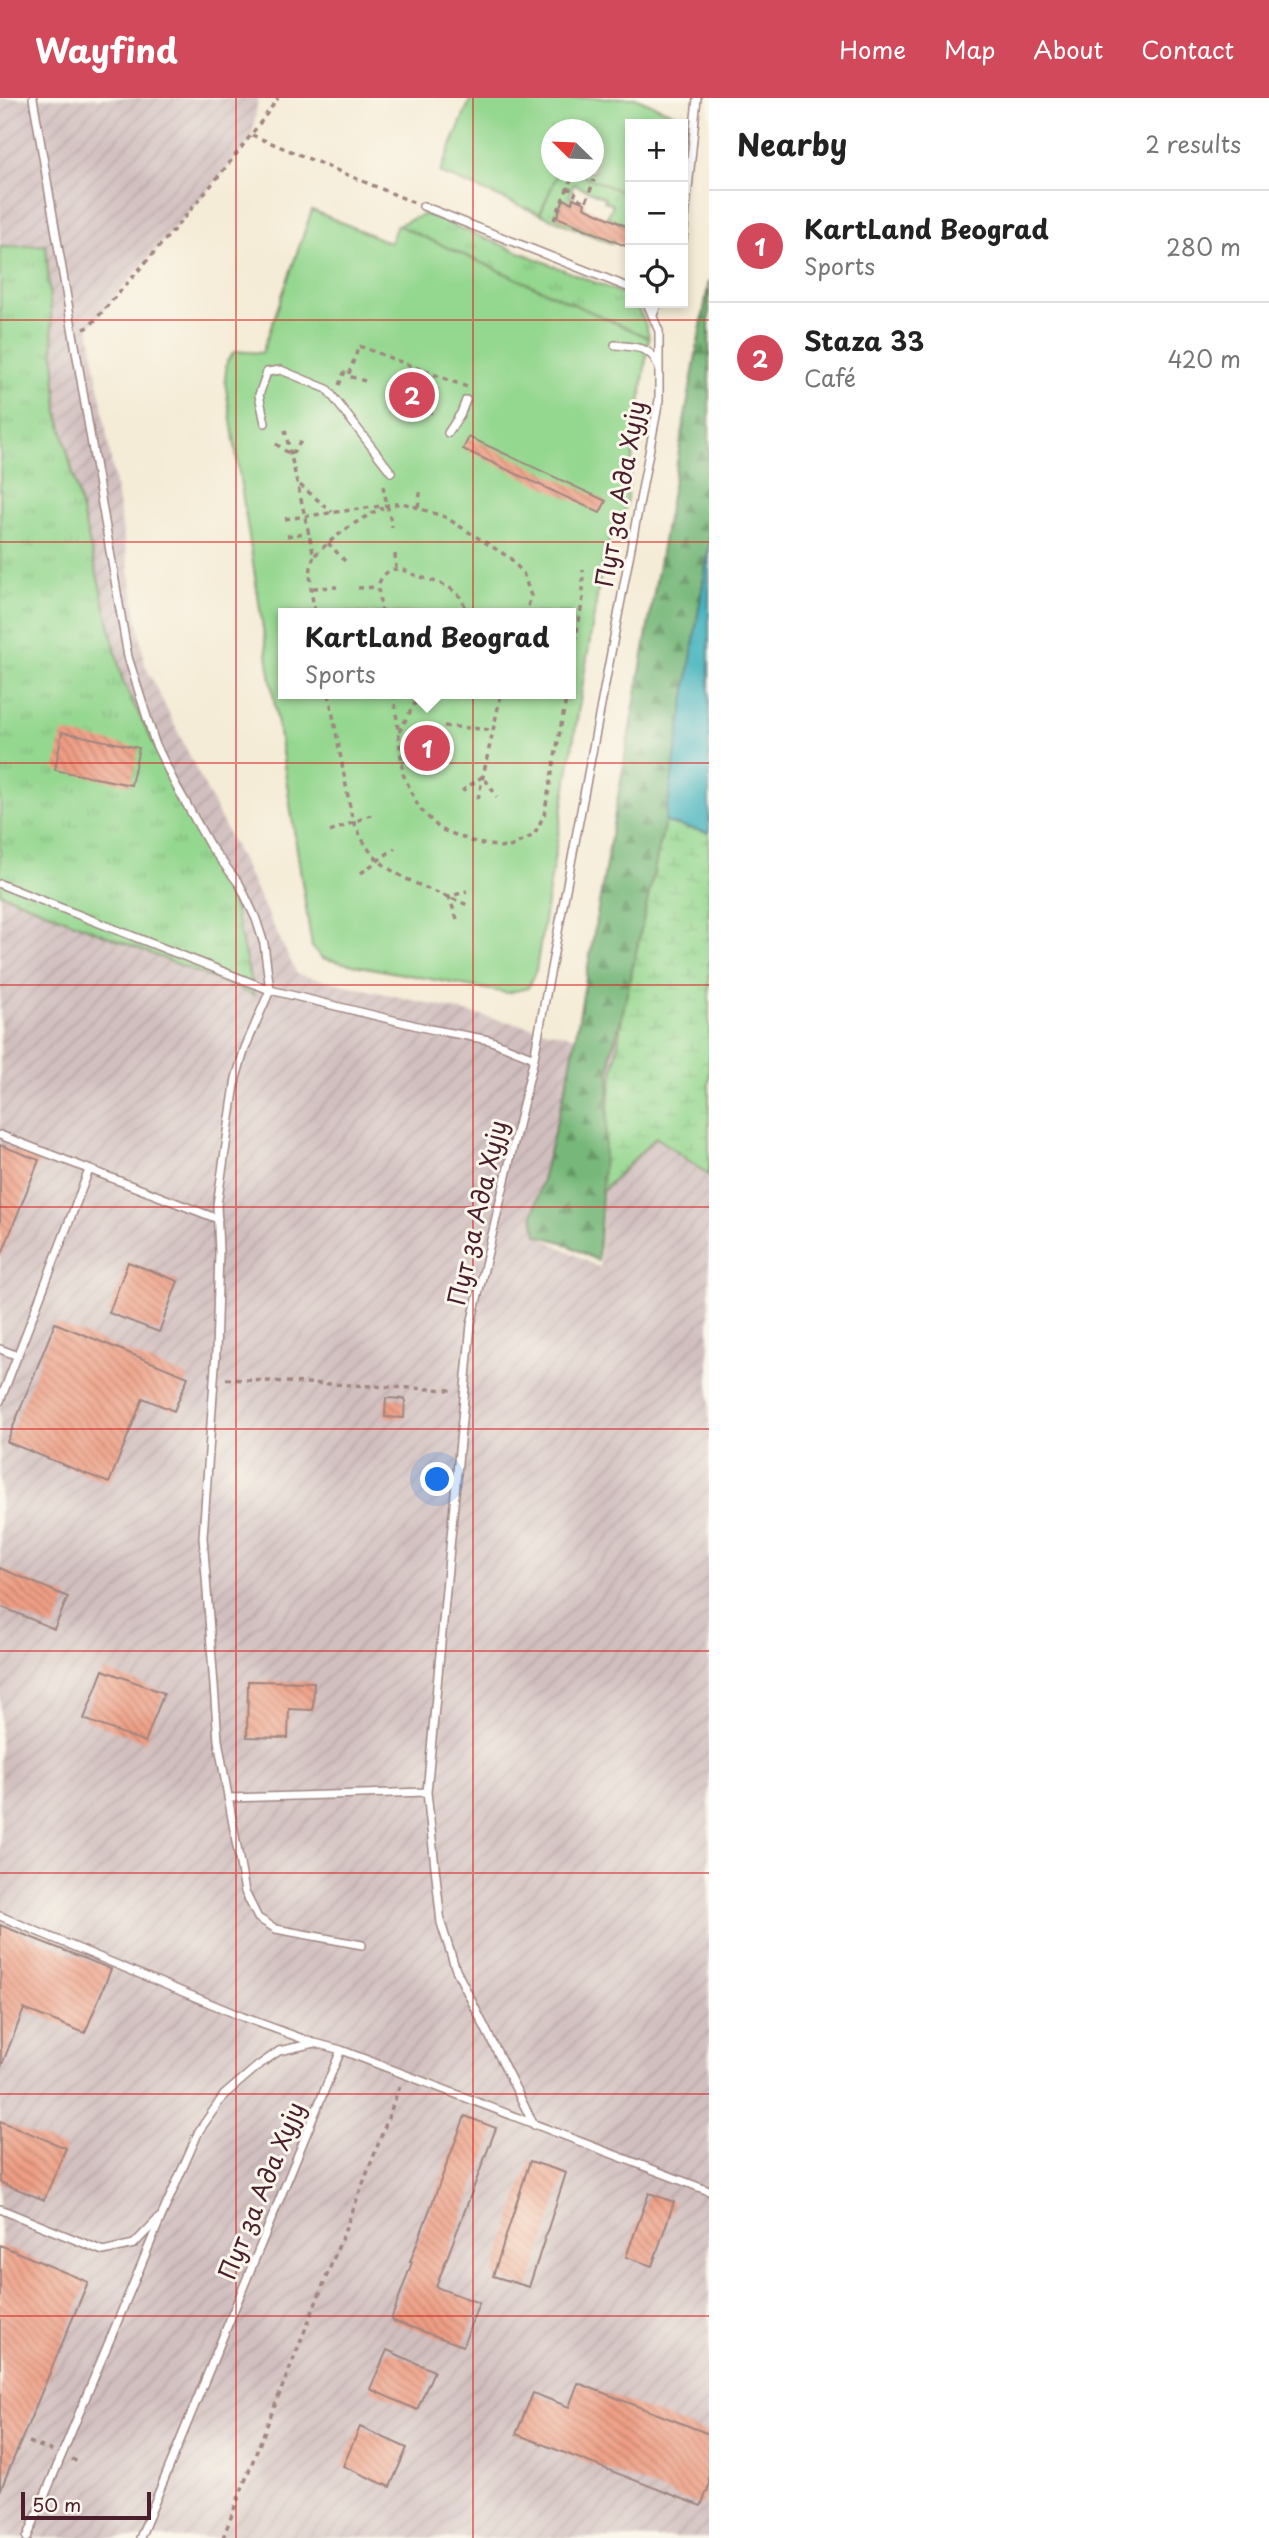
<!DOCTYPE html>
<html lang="en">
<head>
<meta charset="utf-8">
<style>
	body { margin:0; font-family:"Playpen Sans",sans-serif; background:#f2f2f2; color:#222 }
	.controls { position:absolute; right:21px; top:21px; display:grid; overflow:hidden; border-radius:0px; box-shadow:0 4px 10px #0003 }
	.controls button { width:63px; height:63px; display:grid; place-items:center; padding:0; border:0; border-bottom:2px solid #e0e0e0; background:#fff; color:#222; font:35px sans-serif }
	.compass { position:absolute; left:541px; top:21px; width:63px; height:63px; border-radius:50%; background:#fff; box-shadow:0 4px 10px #0003; rotate:293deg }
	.scale { position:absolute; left:21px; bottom:18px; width:130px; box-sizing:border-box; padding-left:7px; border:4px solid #4a1f2b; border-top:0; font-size:19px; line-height:24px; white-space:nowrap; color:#4a1f2b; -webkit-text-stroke:5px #fbf7ec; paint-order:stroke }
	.you { position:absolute; left:438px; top:1382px; width:24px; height:24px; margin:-18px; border:5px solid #fff; border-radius:50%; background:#1a73e8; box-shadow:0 0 0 10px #1a73e833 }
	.badge { display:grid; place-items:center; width:46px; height:46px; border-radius:50%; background:#d1495b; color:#fff; font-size:23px; font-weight:700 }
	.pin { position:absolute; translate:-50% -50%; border:4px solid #fff; box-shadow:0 2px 7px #0006 }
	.popup { position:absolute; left:278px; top:510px; width:298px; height:91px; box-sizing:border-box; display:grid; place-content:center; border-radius:0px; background:#fff; filter:drop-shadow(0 2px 5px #0005); font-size:23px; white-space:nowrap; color:#767676 }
	.popup b { font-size:26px; color:#222 }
	.popup::after { content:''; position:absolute; left:50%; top:100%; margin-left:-14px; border:14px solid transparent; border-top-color:#fff }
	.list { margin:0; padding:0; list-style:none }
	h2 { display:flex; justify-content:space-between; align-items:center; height:91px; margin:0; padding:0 28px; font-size:30px }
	h2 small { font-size:23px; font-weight:400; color:#767676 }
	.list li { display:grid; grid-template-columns:46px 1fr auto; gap:21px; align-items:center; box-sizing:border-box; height:112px; padding:0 28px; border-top:2px solid #e0e0e0 }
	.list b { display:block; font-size:26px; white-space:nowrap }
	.list p { margin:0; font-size:23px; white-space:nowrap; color:#767676 }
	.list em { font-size:23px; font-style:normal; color:#767676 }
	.icon { flex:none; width:38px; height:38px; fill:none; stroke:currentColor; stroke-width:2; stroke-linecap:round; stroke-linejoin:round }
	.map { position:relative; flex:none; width:709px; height:2440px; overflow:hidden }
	header { display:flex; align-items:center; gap:42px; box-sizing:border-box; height:98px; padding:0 35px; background:#d1495b; color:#fff }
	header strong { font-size:33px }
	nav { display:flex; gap:38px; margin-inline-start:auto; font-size:24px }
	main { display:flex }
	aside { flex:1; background:#fff }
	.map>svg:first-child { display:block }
</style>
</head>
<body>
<header>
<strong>Wayfind</strong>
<nav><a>Home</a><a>Map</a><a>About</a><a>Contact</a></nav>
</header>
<main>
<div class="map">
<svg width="709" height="2440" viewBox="0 0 709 2440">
	<defs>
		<pattern id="industrial-furrows" width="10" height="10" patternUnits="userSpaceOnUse" patternTransform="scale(1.75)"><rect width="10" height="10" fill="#d1bfbf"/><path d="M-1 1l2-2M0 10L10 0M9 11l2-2" fill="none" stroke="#b5a4a4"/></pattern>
		<pattern id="grass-tufts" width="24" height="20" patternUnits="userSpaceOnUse" patternTransform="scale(1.75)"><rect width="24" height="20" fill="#94d78f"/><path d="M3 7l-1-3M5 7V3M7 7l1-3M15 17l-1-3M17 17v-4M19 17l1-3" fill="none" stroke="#81b87c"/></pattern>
		<pattern id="forest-firs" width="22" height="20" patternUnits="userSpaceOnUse" patternTransform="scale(1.75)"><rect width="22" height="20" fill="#77b87a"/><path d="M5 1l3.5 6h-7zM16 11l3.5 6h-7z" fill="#649564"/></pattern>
		<pattern id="wetland-marsh" width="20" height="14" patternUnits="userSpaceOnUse" patternTransform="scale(1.75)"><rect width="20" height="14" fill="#94d78f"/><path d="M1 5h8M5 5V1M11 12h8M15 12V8" fill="none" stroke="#81b87c"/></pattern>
		<pattern id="building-back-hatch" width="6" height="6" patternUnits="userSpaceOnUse" patternTransform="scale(1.75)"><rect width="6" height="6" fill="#ee9e84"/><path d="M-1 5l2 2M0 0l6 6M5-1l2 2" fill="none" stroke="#c3806c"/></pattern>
	</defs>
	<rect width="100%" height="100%" fill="#fbf7ec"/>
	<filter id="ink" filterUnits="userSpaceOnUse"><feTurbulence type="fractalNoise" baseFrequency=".0143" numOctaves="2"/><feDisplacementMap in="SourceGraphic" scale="14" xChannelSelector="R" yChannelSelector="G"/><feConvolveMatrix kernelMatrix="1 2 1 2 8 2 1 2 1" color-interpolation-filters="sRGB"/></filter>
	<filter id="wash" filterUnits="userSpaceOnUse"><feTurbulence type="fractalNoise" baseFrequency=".00686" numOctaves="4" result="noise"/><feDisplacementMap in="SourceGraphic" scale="28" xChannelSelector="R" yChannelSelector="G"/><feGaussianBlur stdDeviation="1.57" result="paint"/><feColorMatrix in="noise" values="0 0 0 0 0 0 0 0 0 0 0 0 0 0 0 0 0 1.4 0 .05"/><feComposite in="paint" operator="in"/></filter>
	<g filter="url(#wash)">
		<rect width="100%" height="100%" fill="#f5ecd7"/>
		<path fill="url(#industrial-furrows)" d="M0 0H258L252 41 89 229 145 567 297 876 576 939 569 976 533 1117 537 1137 600 1170 611 956 623 914 709 735V2440H0Z"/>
		<path fill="url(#grass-tufts)" stroke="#6f7b5d" stroke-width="2" d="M558 74H574L630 97V130L607 119 613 107 604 103 605 100 574 86 569 98 573 100 572 104 564 102 557 119 613 142 612 146 540 116Z
			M425 116 626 197C638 209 646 221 649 240L397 127Z
			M46 147 58 314 123 584 233 806 254 897 0 795V149Z"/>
		<path fill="url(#forest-firs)" stroke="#606c52" stroke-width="2" d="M709 183V448L665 724 623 914 611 956 598 1163 562 1144 537 1137 533 1117 569 976Z"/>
		<path fill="url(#wetland-marsh)" stroke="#6f7b5d" stroke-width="2" d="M665 724 709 735V1077L656 1039 601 1094 609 1000 623 914Z"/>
		<path fill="#94d78f" stroke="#6f7b5d" stroke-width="2" fill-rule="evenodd" d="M471 0H637L689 22 683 38V26H630V97L574 74H594V32H552V74H558L540 116 440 75Z
			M312 112 390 145 397 127 649 240 626 407 619 427 605 450 536 872 528 890 507 895 348 866 322 860 312 849 225 283 227 263 235 253 262 255ZM284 515H570V596H284Z"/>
		<path fill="#43b2bd" stroke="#466874" stroke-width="2" d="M709 448V735L665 724Z"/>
		<g id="blocks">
			<path fill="url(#building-back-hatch)" d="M573 100 585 105 584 109 630 130V150L557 119 564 101 572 105Z
				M393 279 437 291 431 315 386 302Z
				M469 339 606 403 600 415 463 351Z
				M62 634 139 650 131 687 55 672Z
				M0 1047 39 1062 1 1158H0Z
				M128 1164 178 1183 159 1234 109 1215Z
				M55 1225 188 1279 174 1313 143 1300 109 1385 7 1344Z
				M386 1300 405 1301 404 1320 385 1319Z
				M0 1470 68 1499 54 1531 0 1508Z
				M103 1572 164 1595 145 1644 84 1621Z
				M248 1583 314 1584 313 1612 289 1611 288 1640 247 1639Z
				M0 1827 111 1871 85 1935 24 1911 1 1969Z
				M465 2018 496 2030 436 2189 479 2205 463 2248 391 2222 412 2164H410Z
				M0 2023 66 2050 44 2102 0 2084Z
				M530 2063 566 2075 529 2189 493 2178Z
				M649 2095 674 2104 652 2168 626 2159Z
				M0 2147 88 2184 0 2393Z
				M387 2252 434 2273 417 2312 370 2291Z
				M578 2285 709 2336V2388L701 2408 516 2336 533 2295 569 2309Z
				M360 2329 407 2350 390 2389 343 2368Z"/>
		</g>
	</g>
	<g filter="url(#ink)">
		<use href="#blocks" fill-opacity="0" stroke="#a08681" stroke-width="2"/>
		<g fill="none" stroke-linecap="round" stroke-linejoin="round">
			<g stroke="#a08681" stroke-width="10">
				<path id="lane" d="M33 0 128 559 155 645 174 684 210 748 240 787 256 821 264 846 270 892 245 950 236 980 217 1107 219 1154 216 1254 203 1439 218 1642 245 1794 258 1820 276 1831 362 1847
					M423 108 630 190
					M683 142 697 0
					M653 217 658 205
					M615 247C633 249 652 248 658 268
					M265 325 259 297 267 274 281 272 327 291 391 374
					M448 335 461 315 466 302
					M0 786 270 892 430 931 489 942 534 960
					M0 1037 218 1121
					M0 1251 18 1258
					M0 1303 89 1072
					M228 1700 427 1694
					M0 1818 243 1919 314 1945
					M534 2027 456 1872 441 1825 427 1694 471 1226 534 960 659 302V233L647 205
					M0 2111 103 2153 134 2146 159 2120
					M27 2440 162 2117 199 2033 224 1997 259 1967 279 1953 315 1945 341 1952 709 2093
					M140 2440 341 1952"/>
			</g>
			<path stroke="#a08681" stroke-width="3.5" stroke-dasharray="5 5" stroke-linecap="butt" d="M252 37 415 105
				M567 90 576 93 574 99 586 104 594 82
				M554 122 573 77 564 74
				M84 231 89 229C154 154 221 81 278 0
				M365 283 348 278 359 248 467 289
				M339 287 344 275 349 276
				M285 332 314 458C307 473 312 499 315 515
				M276 346 291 357 302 342
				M300 387 332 414
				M383 388 392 429
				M418 409 421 390
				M285 421 403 405 445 419 510 460 523 475 531 498 526 515
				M287 438 310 434
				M328 445 345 463
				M395 456 396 471
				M315 457C337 436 357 422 383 410
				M313 490 337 489
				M358 490 378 489
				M382 515C381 506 376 491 380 483 383 477 389 471 397 471 403 471 412 476 417 478 436 484 466 490 465 515
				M570 573 583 500V472
				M329 596 352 720C358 733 364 747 374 758 399 783 438 794 470 808
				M394 596 403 676 419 710 440 731 477 745 508 750 534 737 544 717 567 596
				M444 628 493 632
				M399 634 420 596
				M462 693 483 678 497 699
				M478 701 501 596
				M330 734 371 717
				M361 775 395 750
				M457 821 449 799 467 793
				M226 1281 452 1292
				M29 2344 53 2353
				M72 2361 80 2365
				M223 2440C281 2288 345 2138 401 1985"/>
			<use href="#lane" stroke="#fff" stroke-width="7"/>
		</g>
	</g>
	<path fill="none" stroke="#d62828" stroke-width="2" stroke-opacity="0.55" d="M236 0V2440M473 0V2440M0 222H709M0 444H709M0 665H709M0 887H709M0 1109H709M0 1331H709M0 1553H709M0 1775H709M0 1996H709M0 2218H709"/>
	<g text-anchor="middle" stroke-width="6" stroke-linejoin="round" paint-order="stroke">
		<g font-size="24" fill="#4a1f2b" stroke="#fbf7ec">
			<text transform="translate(621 396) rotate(-80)" y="8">Пут за Ада Хују</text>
			<text transform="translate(478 1115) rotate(-77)" y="8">Пут за Ада Хују</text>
			<text transform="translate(262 2093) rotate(-68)" y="8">Пут за Ада Хују</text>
		</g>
	</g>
</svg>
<div class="controls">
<button>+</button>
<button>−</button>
<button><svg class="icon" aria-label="locate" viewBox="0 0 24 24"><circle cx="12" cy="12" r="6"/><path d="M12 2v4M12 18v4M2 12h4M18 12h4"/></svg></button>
</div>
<svg class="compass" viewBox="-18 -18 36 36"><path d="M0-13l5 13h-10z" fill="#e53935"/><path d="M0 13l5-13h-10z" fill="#767676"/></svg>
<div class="scale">50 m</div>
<div class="you"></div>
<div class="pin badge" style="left:427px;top:650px">1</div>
<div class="popup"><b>KartLand Beograd</b>Sports</div>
<div class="pin badge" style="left:412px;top:297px">2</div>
</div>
<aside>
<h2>Nearby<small>2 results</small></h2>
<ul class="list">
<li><span class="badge">1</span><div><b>KartLand Beograd</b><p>Sports</p></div><em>280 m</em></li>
<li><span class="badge">2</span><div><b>Staza 33</b><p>Café</p></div><em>420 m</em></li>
</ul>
</aside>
</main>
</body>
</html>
